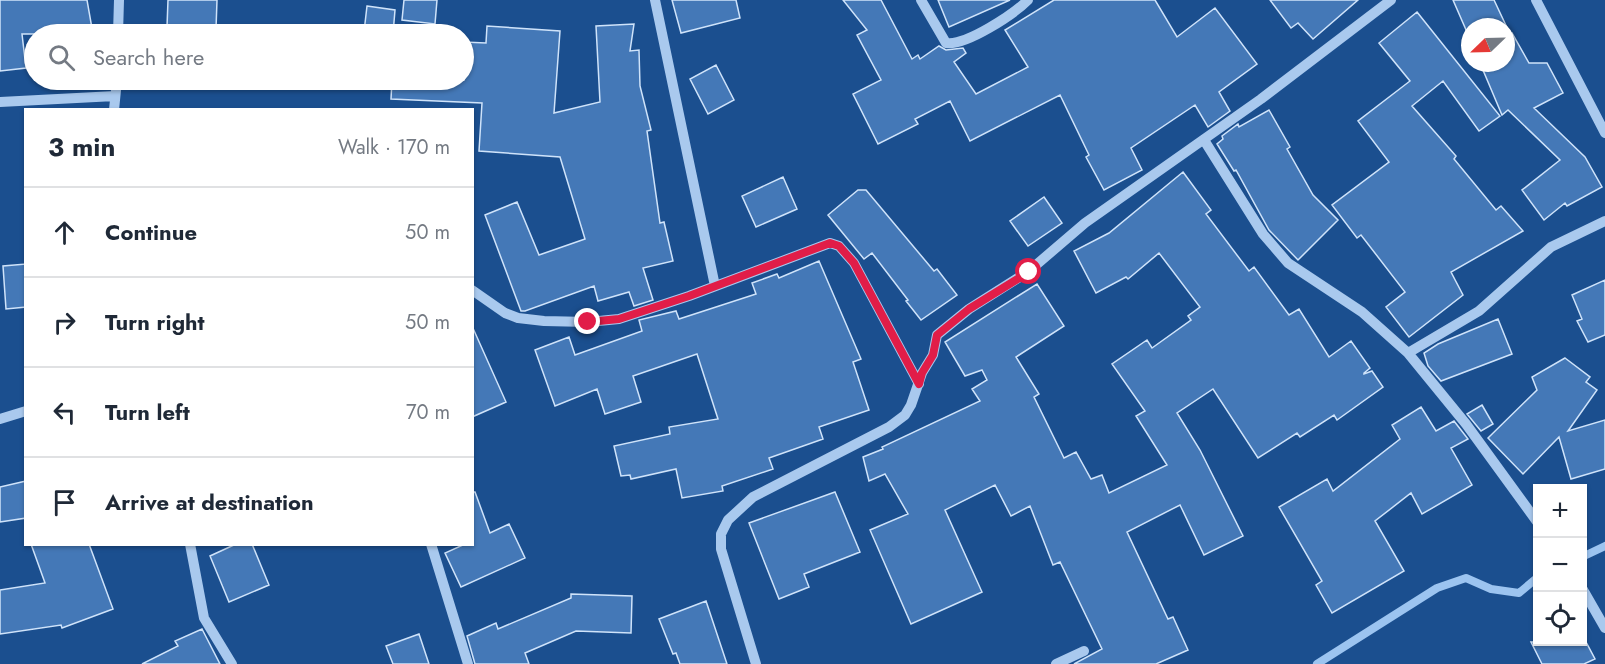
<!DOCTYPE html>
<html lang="en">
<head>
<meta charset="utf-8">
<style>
	body { margin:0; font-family:Jost,sans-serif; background:#f6f6f7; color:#1f2937 }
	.controls { position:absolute; right:18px; bottom:18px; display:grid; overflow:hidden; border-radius:0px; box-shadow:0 2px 4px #0004 }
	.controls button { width:54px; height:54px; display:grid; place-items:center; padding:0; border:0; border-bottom:2px solid #e0e1e3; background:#fff; color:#1f2937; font:30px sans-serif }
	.compass { position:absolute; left:1461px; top:18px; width:54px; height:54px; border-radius:50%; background:#fff; box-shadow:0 2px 4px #0004; rotate:247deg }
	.stop { position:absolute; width:18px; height:18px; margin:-14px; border:4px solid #e11d48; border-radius:50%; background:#fff }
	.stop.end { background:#e11d48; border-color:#fff; box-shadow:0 2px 6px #0008 }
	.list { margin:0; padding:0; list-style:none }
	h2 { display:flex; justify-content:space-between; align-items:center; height:78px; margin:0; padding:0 24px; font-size:26px }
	h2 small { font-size:20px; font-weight:400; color:#747a83 }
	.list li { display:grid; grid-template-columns:39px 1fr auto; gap:18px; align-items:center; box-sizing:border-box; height:90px; padding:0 24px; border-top:2px solid #e0e1e3 }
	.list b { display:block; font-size:22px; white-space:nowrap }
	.list em { font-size:20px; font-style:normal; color:#747a83 }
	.icon { flex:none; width:33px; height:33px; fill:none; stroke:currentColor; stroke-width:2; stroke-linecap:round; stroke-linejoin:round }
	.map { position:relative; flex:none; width:1605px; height:664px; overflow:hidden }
	.search { position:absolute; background:#fff; box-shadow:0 2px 4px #0004; left:24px; top:24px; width:450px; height:66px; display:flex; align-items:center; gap:15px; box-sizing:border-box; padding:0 21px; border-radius:33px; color:#747a83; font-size:22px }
	.panel { position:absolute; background:#fff; box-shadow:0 2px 4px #0004; left:24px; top:108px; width:450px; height:438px; border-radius:0px }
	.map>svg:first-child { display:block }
</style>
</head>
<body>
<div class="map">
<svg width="1605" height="664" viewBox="0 0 1605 664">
	<rect width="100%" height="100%" fill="#1b4f8f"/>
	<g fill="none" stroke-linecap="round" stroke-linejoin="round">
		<path stroke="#9cc4f0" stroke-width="8" d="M1582 557 1605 546
			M1317 664 1437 588 1466 578 1491 589 1519 593 1538 577"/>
	</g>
	<path fill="#4478b7" stroke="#cfe3fa" stroke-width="1.5" d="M0 0H87L93 34H22L26 68 0 71Z
		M168 0H217L216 29 167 27Z
		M404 0H437L435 24 402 20Z
		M672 0H736L740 18 681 33Z
		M843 0H881L912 59 918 55 920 59 939 46 946 50 963 48 966 53 954 62 976 94 1028 67 1005 30 1054 0H1155L1177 37 1215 8 1257 64 1219 92 1230 111 1208 127 1195 105 1131 148 1142 170 1104 190 1086 157 1089 155 1060 95 970 141 950 101 915 119 918 124 878 144 853 94 881 80 857 35 867 30Z
		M938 0H1010L949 27Z
		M1270 0H1358L1313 39 1298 23 1291 28Z
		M1453 0H1494L1510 34 1512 33 1529 63H1547L1563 93 1534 108 1585 157 1602 187 1567 206 1565 203 1544 220 1522 190 1560 160 1508 110 1502 115 1480 63H1506V27H1470V39Z
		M367 6 395 10 393 34 364 32Z
		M1417 12 1500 116 1479 131 1443 81 1412 106 1456 156 1454 159 1496 210 1501 206 1523 231 1451 272 1463 295 1409 337 1386 307 1405 292 1361 235 1357 238 1332 205 1389 162 1358 121 1410 81 1379 43Z
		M634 24 630 51 639 50 640 86 651 130 647 131 660 223 664 222 673 261 643 268 653 300 634 306 629 292 598 301 594 286 525 311H521L485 215 517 202 539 255 585 239 560 157 479 151 482 103 391 99 392 80H464V42L486 43 487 26 560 31 554 113 600 102 596 26Z
		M716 65 734 100 708 114 690 79Z
		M1269 110 1290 147 1287 149 1313 195 1338 220 1298 260 1269 230 1236 170 1234 171 1217 144 1223 139 1222 136 1238 124 1239 127Z
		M1183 172 1211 210 1206 214 1249 271 1254 267 1289 315 1299 309 1329 357 1351 341 1370 368 1364 373V374L1372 371 1383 387 1337 420 1334 415 1300 437 1297 433 1258 458 1213 389 1177 413 1200 450 1243 536 1204 555 1180 505 1127 532 1168 619 1173 617 1188 650 1156 664H1074L1102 649 1060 562 1053 565 1030 506 1011 516 995 485 945 510 982 592 911 624 870 530 908 514 885 474 869 481 863 457 883 449 882 447 980 401 972 389 987 380 982 370 965 376 945 342 1037 284 1064 326 1016 357 1039 394 1034 397 1064 458 1076 452 1091 479 1102 475 1109 493 1167 465 1136 416 1145 411 1112 364 1147 340 1152 348 1191 320 1188 316 1200 307 1159 253 1128 279 1126 277 1096 293 1074 251 1109 233Z
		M783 177 797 209 756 227 742 196Z
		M858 190H866L934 271 937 269 957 295 921 320 906 301 908 300 872 253 864 259 828 215Z
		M1044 197 1062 223 1028 246 1010 221Z
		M819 261 861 359 853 362 869 410 819 427 823 439 769 458 773 469 722 486 723 491 682 498 676 469 631 479 630 475 621 476 614 446 670 434 669 427 718 419 697 354 633 376 641 402 605 414 597 389 555 406 535 350 569 337 575 355 642 331 639 320 676 311 679 319 756 294 752 283 777 274 779 278Z
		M26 264V307L6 309 3 266Z
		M1605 280V335L1588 342 1577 321 1582 319 1572 295Z
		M1498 319 1512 354 1441 381 1428 366 1424 353 1438 344Z
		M472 326 506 402 472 417Z
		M1565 358 1590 377 1586 382 1597 390 1568 431 1605 420V469L1571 479 1559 437 1523 474 1488 438 1537 390 1532 377Z
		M1482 405 1493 424 1481 431 1467 414Z
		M1421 407 1436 431 1454 421 1468 439 1451 448 1472 485 1422 514 1411 493 1375 521 1404 571 1332 613 1316 585 1322 581 1279 507 1327 479 1333 491 1400 439 1392 425Z
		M26 481V518L0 522V487Z
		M472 492H475L490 533 509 524 525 558 461 587 445 553 465 544H472Z
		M835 492 860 552 804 574 809 587 779 599 749 523Z
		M31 544H89L113 609 62 628 61 625 0 634V590L45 583Z
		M236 544H252L269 585 229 602 210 556Z
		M571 594 632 596 631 633 576 631 525 653 529 664H475L467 636 496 623 498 629 571 598Z
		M706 601 727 664H680L676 653 673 654 659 619Z
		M202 629 220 664H142L178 646 175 641Z
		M419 634 429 664H393L386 646Z
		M1531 642H1586L1595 659 1584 664H1542Z"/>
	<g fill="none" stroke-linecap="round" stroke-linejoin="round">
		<path stroke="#a9c9ee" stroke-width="10" d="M655 0 715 286
			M921 0 946 43C966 46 1014 14 1028 0
			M1536 0 1605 133
			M118 34 119 0
			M0 102 115 96
			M114 110 117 80
			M1204 140 1263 234 1288 263 1362 312 1408 353 1466 424 1538 523
			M472 290 505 313 518 318 544 321 588 322 619 319 689 296 830 243 839 246 854 263 919 384
			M1408 353 1479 311 1551 247 1605 221
			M0 419 26 411
			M190 544 204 618 232 664
			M431 544 468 664
			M1582 588 1605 628
			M756 664 721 549V534L728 520 753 497 889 427 905 415 911 405 922 373 933 355 937 335 969 309 1029 271 1085 223 1261 99 1391 0
			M1056 664 1084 651"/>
	</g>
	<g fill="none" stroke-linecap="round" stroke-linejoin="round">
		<path stroke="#e11d48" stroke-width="8" d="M588 322 619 319 689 296 830 243 839 246 854 263 919 384 922 373 933 355 937 335 969 309 1029 272"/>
	</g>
</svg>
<div class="controls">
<button>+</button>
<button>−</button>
<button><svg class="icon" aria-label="locate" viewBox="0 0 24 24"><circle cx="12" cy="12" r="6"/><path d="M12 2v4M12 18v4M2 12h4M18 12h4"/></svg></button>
</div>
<svg class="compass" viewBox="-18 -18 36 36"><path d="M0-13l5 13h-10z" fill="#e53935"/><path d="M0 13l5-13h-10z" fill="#747a83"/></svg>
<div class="stop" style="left:1029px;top:272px"></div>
<div class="stop end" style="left:588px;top:322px"></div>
<div class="search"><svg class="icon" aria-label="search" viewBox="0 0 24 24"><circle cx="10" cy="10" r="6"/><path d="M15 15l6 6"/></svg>Search here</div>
<section class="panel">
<h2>3 min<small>Walk · 170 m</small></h2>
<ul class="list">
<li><svg class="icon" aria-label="ahead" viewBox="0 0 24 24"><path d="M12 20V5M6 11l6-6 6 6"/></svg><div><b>Continue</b></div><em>50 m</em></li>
<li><svg class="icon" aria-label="right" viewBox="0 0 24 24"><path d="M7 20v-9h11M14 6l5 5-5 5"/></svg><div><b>Turn right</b></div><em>50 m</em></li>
<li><svg class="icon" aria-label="left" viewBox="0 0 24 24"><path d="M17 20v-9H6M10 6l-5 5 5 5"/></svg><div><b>Turn left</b></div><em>70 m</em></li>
<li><svg class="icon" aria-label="arrive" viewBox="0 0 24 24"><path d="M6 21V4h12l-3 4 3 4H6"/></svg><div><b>Arrive at destination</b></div></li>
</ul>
</section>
</div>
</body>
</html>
